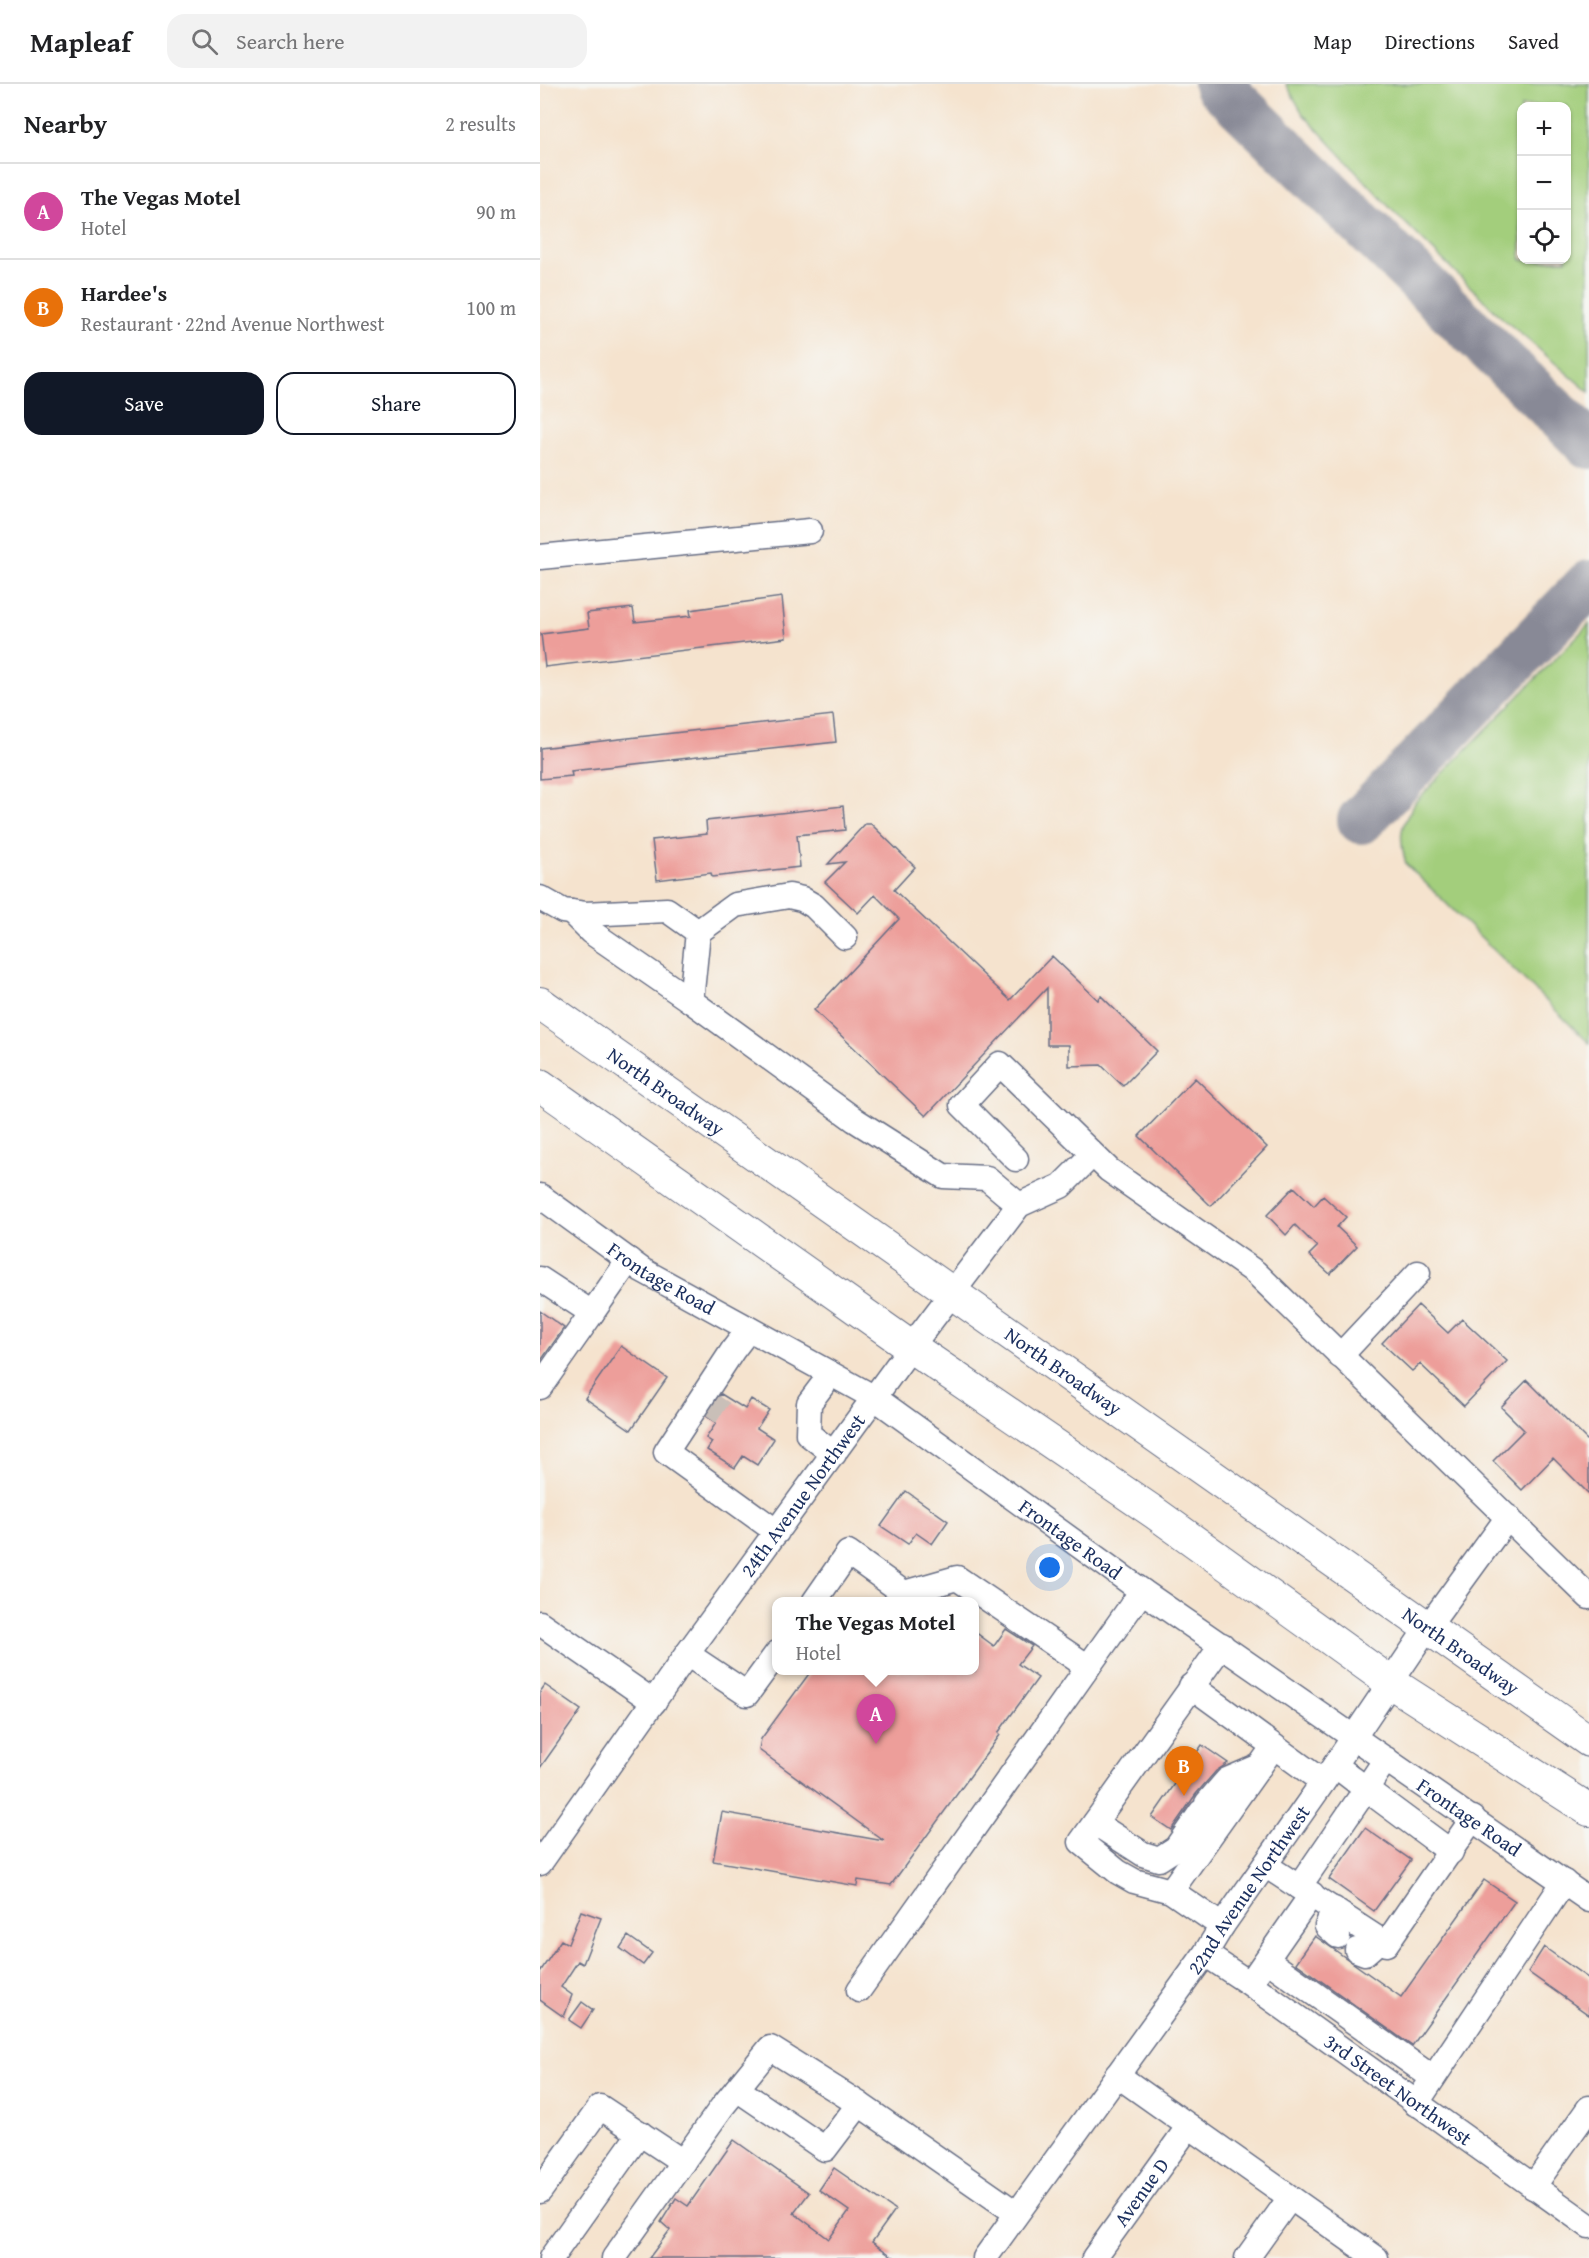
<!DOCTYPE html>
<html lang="en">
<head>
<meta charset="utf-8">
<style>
	body { margin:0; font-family:"Gentium Book Plus",serif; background:#f2f2f2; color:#202124 }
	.controls { position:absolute; right:18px; top:18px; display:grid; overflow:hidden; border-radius:12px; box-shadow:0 2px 4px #0004 }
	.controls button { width:54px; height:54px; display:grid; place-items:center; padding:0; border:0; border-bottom:2px solid #e0e0e0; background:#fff; color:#202124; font:30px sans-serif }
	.you { position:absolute; left:510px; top:1484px; width:21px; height:21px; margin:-15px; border:4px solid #fff; border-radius:50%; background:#1a73e8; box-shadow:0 0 0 9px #1a73e833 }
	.badge { display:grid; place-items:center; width:39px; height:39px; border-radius:50%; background:#111827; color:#fff; font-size:20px; font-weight:700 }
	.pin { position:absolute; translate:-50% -50px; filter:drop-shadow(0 2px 3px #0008) }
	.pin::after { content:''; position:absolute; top:32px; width:21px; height:18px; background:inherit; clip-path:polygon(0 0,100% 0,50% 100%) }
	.popup { position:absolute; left:232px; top:1513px; width:207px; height:78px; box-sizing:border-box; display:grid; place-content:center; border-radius:12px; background:#fff; filter:drop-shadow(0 2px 4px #0005); font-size:20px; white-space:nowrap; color:#757577 }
	.popup b { font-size:22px; color:#202124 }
	.popup::after { content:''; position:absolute; left:50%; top:100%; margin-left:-12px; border:12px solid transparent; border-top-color:#fff }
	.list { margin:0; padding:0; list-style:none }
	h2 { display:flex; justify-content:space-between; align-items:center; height:78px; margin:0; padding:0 24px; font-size:26px }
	h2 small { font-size:20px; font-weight:400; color:#757577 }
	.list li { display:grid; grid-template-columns:39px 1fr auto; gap:18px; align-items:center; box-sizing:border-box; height:96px; padding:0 24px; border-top:2px solid #e0e0e0 }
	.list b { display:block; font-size:22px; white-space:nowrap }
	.list p { margin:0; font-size:20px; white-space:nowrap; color:#757577 }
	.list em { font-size:20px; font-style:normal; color:#757577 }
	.actions { display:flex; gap:12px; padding:18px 24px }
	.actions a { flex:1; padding:14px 0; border:2px solid #111827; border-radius:18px; text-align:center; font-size:21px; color:#111827 }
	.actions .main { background:#111827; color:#fff }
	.icon { flex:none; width:33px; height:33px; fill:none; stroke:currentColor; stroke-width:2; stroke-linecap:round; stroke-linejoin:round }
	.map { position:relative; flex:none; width:1049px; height:2174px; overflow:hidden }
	header { display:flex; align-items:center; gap:36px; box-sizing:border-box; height:84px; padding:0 30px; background:#fff; border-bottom:2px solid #e0e0e0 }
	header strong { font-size:28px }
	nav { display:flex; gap:33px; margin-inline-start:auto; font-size:21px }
	.search { width:420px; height:54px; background:#f2f2f2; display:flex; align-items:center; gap:15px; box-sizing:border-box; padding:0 21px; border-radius:18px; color:#757577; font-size:22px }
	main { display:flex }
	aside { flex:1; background:#fff }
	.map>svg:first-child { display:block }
</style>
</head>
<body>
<header>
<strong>Mapleaf</strong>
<div class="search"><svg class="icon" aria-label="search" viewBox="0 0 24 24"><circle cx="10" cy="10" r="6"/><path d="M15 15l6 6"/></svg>Search here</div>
<nav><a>Map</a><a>Directions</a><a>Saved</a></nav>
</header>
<main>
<aside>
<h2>Nearby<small>2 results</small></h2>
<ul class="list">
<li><span class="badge" style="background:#d1479c">A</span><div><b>The Vegas Motel</b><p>Hotel</p></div><em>90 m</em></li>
<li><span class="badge" style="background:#e8710a">B</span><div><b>Hardee's</b><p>Restaurant · 22nd Avenue Northwest</p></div><em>100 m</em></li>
</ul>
<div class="actions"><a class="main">Save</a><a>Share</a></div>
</aside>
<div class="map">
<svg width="1049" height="2174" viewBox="0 0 1049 2174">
	<rect width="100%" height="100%" fill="#f6f6f2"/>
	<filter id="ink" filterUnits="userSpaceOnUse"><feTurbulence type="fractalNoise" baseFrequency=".0167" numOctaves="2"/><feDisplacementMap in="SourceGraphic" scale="12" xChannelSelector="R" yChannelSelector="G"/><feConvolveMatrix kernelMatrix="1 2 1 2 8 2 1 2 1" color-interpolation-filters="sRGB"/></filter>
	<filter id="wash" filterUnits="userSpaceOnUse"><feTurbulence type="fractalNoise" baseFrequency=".008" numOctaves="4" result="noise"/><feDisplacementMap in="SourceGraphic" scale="24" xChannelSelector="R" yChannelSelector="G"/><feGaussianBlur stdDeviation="1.35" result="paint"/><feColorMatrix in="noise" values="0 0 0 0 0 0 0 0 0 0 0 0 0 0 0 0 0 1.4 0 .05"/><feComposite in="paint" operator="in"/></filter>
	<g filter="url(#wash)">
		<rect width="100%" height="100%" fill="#f5e3ce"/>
		<path fill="#a3ce7b" stroke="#5f7e6c" stroke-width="1.5" fill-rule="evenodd" d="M746 0H1049V308L960 232 852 126 763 30ZM981 22H1026V176H981Z
			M1049 540V959L866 780C858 750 860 743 876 717Z"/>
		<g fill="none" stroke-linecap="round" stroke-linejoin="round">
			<path stroke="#888996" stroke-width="48" d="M677 0 1049 361
				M821 736 1049 500"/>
		</g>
		<g id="blocks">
			<path fill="#ed9e9a" d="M242 513 246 554 5 583 1 550 49 544 47 529 93 524 95 538 151 532 150 526Z
				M293 631 296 658 31 687 32 692 0 695V664Z
				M303 722 305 746 257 751 260 783 172 793 171 789 117 796 112 756 167 750 166 737Z
				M325 740H331L375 783 354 806 470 916 512 872 558 916 561 912 617 967 583 1002 561 981 529 982V961H507V904L386 1032 274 926 359 835 335 811 318 829 285 798 305 778 288 780Z
				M655 994 727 1063 671 1122 599 1052Z
				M754 1103 774 1122 783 1112 806 1133 797 1143 817 1162 790 1190 769 1171 777 1163 755 1141 746 1151 727 1131Z
				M878 1221 908 1249 922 1235 967 1277 924 1322 880 1280 872 1287 842 1259Z
				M0 1227 24 1244 0 1278Z
				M81 1262 127 1294 91 1346 45 1314Z
				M987 1296 1049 1358V1410L1013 1374 982 1406 953 1377 984 1346 961 1323Z
				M181 1310 205 1325 211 1315 229 1326 217 1344 234 1355 217 1381 203 1372 195 1384 167 1366 172 1358 166 1354 176 1339 166 1332Z
				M366 1407 408 1437 392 1460 376 1449 368 1460 341 1442Z
				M466 1545 492 1562 478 1580 498 1594 458 1649 460 1651 351 1801 318 1796 317 1802 173 1777 182 1728 344 1757 219 1666 221 1655 271 1587H435V1548L454 1562Z
				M5 1601 41 1626 0 1684V1608Z
				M662 1661 688 1679 676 1687 656 1710 631 1746 612 1733Z
				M825 1744 871 1776 834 1827 789 1795Z
				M944 1796 975 1817 872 1962 756 1879 775 1852 861 1913Z
				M41 1827 61 1834 43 1880 38 1877 21 1903 32 1911 24 1933 0 1916V1888L21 1856 28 1860Z
				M88 1852 112 1869 103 1881 80 1864Z
				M1004 1863 1049 1895V1931L988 1888Z
				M42 1918 53 1926 41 1944 29 1936Z
				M194 2056 269 2109 254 2129 289 2155 309 2127 279 2106 294 2084 355 2126 332 2158 355 2174H109L130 2146 121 2138 136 2114 148 2122Z"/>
		</g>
	</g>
	<g filter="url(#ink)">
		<use href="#blocks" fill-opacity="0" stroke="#676e85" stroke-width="1.5"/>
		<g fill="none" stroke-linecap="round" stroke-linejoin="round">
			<path stroke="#c9bfb8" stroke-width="24" stroke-dasharray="24 12" stroke-linecap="butt" d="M166 1332 181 1310"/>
			<g stroke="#676e85" stroke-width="27">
				<g id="minor">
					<path d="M0 473 270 447"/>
					<path d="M0 814 23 827 45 830 127 826 158 848"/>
					<path d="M31 828 51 848 151 917 315 1036 403 1092 447 1094 479 1121"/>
					<path d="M151 917 158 848 195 821 249 812 262 815 274 822 305 853"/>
					<path d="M476 1075 422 1021 460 980 569 1086 715 1188 1049 1513"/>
					<path id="s1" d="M0 1112 102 1186 335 1314 602 1507 1049 1816"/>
					<path d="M0 1195 52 1229 0 1303"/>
					<path d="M52 1229 89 1176"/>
					<path d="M209 1245 193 1266 126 1368 237 1448"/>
					<path d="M800 1272 878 1189"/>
					<path d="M291 1290 269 1319 268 1350 294 1370"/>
					<path d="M274 1518 308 1469 364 1509 417 1494 548 1583 602 1507"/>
					<path d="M0 1539 114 1618"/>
					<path d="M682 1561 541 1758 578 1788 594 1797 631 1807 682 1842"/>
					<path d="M147 1570 207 1610 237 1569"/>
					<path d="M651 1602 783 1698"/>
					<path d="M795 1681 826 1705 846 1675"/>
					<path d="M667 1719 687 1696 720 1682"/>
					<path d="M555 1739 603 1770 619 1775 636 1764 661 1728"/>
					<path id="s2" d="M0 1779 147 1570 371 1263 479 1121 521 1102 552 1071"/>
					<path d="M725 1781 846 1860 933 1734"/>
					<path d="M759 1803 826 1705 911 1768"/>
					<path d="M631 1807 734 1662"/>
					<path d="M794 1825 787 1842 798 1852"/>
					<path d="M817 1866 825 1869 840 1856"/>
					<path id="s3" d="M665 1870 709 1899 1049 2142"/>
					<path d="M727 1876 893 1994"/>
					<path d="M717 1889 772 1810"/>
					<path d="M319 1906 548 1583"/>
					<path d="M577 1991 836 2174"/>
					<path d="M197 2005 285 2065 319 2020"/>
					<path d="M876 2020 1024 1798"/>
					<path d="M993 2103 1049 2024"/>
					<path d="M0 2107 60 2023 143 2078"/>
					<path d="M11 2174 100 2049"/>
					<path d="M74 2174 182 2023 230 1964 319 2020 476 2129"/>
					<path id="s4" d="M445 2174 665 1870 682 1842 795 1681 888 1543 968 1433"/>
					<path id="s5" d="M554 2174 649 2042"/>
					<path d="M707 2174 750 2114"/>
				</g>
			</g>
			<g stroke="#676e85" stroke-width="34">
				<g id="major">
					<path id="s6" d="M0 919 1049 1657"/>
					<path d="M0 1001 371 1263 615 1429 850 1598 1049 1726"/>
				</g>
			</g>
			<use href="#minor" stroke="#fff" stroke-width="24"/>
			<use href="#major" stroke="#fff" stroke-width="32"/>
		</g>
	</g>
	<g text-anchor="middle" stroke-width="4.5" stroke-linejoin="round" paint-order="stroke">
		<g font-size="20" fill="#1b2f5e" stroke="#f6f6f2">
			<text dy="7" stroke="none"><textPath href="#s6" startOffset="154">North Broadway</textPath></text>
			<text dy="7" stroke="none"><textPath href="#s1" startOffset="147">Frontage Road</textPath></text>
			<text dy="7" stroke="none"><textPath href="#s6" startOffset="640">North Broadway</textPath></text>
			<text dy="7" stroke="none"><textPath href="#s2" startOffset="452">24th Avenue Northwest</textPath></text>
			<text dy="7" stroke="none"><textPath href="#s1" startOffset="633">Frontage Road</textPath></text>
			<text dy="7" stroke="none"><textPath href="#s6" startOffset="1126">North Broadway</textPath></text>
			<text dy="7" stroke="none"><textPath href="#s1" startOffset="1119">Frontage Road</textPath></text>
			<text dy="7" stroke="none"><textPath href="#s4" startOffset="453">22nd Avenue Northwest</textPath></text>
			<text dy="7" stroke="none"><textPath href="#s3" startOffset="236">3rd Street Northwest</textPath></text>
			<text dy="7" stroke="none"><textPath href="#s5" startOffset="81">Avenue D</textPath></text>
		</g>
	</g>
</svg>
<div class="controls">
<button>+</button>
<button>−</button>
<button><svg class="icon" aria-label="locate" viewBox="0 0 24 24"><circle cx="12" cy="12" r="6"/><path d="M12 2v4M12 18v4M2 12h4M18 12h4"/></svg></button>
</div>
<div class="you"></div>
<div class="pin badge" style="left:336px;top:1660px;background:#d1479c">A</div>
<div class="popup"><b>The Vegas Motel</b>Hotel</div>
<div class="pin badge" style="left:644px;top:1712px;background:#e8710a">B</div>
</div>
</main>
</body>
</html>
